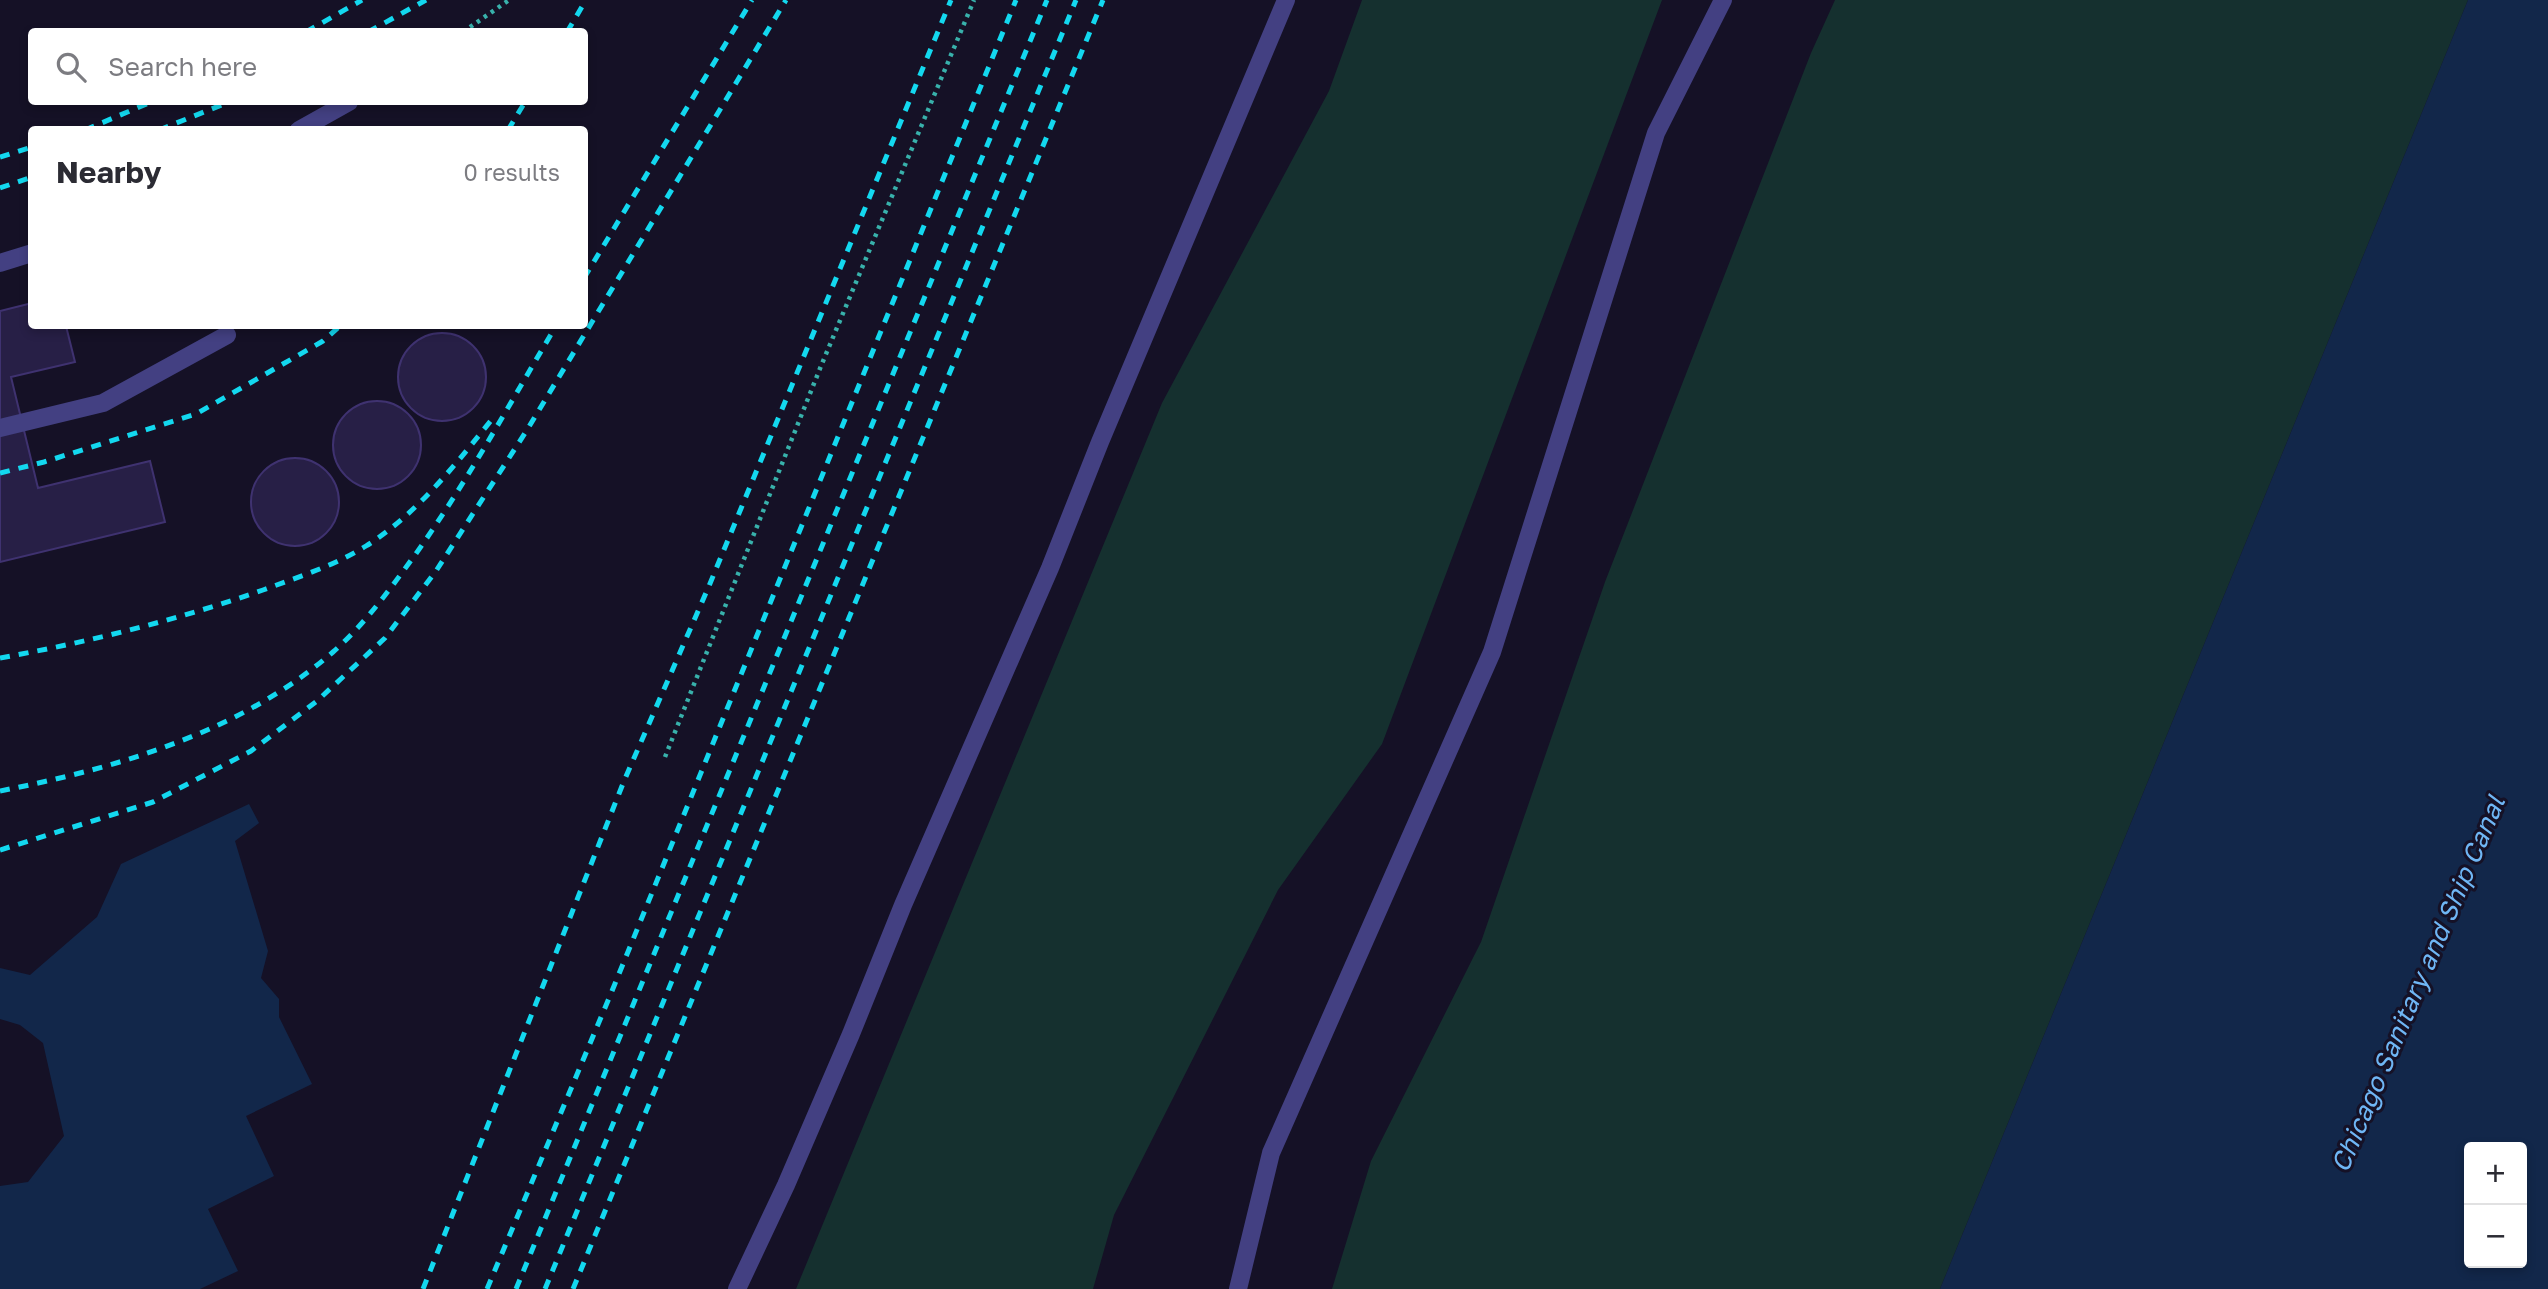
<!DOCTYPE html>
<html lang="en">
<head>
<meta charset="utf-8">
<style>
	body { margin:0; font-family:"Golos Text",sans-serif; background:#f2f2f3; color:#2b2b33 }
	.controls { position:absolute; right:21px; bottom:21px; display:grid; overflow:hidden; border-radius:7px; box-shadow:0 4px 10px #0003 }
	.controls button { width:63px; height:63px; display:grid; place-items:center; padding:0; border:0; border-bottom:2px solid #e1e1e2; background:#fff; color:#2b2b33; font:35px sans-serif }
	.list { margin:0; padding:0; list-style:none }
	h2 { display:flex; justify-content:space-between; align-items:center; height:91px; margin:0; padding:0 28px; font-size:30px }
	h2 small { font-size:23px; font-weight:400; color:#7c7c81 }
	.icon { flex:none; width:38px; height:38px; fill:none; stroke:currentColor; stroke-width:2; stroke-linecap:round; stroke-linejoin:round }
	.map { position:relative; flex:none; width:2548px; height:1289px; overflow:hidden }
	.search { position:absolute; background:#fff; box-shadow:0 4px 10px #0003; left:28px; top:28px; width:560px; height:77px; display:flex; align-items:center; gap:18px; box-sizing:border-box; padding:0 24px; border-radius:7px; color:#7c7c81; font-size:26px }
	.panel { position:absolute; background:#fff; box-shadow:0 4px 10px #0003; left:28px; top:126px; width:560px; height:203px; border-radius:7px }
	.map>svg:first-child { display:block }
</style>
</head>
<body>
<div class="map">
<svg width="2548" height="1289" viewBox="0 0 2548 1289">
	<rect width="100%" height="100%" fill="#151126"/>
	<path fill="#15302f" d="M1362 0H1662L1382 744 1278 890 1114 1215 1093 1289H796L1162 403 1329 91Z
		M1835 0H2468L1940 1289H1332L1371 1161 1481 942 1605 582 1811 53Z"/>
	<path fill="#12274a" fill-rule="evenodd" d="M2468 0H2548V1289H1940ZM2469 1147H2522V1263H2469Z
		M249 804 259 823 235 841 268 951 261 978 279 999V1017L312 1084 246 1116 274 1176 208 1209 238 1271 200 1289H0V1186L28 1182 64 1136 43 1043 20 1025 0 1019V968L30 975 97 917 121 864Z"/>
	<path fill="#271f46" stroke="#3f3270" stroke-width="2" d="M32 303V326H66L75 362 11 377 38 488 150 461 165 522 0 562V311Z
		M398 377a44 44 0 1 1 88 0a44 44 0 1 1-88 0Z
		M333 445a44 44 0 1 1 88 0a44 44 0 1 1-88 0Z
		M251 502a44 44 0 1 1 88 0a44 44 0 1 1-88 0Z"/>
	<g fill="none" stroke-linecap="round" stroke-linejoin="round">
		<path stroke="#38b1ab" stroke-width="4.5" stroke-dasharray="3.5 5" stroke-linecap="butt" d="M463 32 509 0
			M665 757 821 366 974 0"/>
		<path stroke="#434082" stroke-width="18" d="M299 130 349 102
			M0 263 32 253
			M0 428 103 403 227 335
			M737 1289 786 1185 851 1034 903 905 1050 568 1100 442 1286 0
			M1238 1289 1271 1153 1492 652 1656 133 1723 0"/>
		<path stroke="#13d8ef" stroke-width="5" stroke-dasharray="10 9" stroke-linecap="butt" d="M306 32 362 0
			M368 32 426 0
			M567 32 586 0
			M85 130 151 102
			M159 130 229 102
			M508 130 525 102
			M0 157 32 147
			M0 188 32 177
			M584 278 752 0
			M0 473 44 462 196 414 323 341 340 326
			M0 658C89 642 177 620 263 590 298 577 334 566 366 546 417 514 455 465 493 418
			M0 791C117 768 241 732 333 652 365 624 390 589 415 555 467 482 510 403 556 326
			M0 850 153 802 251 751 317 701 385 638 436 571 527 430 786 0
			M423 1289 624 781 709 586 951 0
			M487 1289 612 991 1016 0
			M516 1289 1047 0
			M545 1289 1076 0
			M573 1289 1103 0"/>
	</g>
	<g text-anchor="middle" stroke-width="6" stroke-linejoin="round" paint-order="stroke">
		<g font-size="26" font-style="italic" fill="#6fb6f5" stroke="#151126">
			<text transform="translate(2418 984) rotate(-67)" y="9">Chicago Sanitary and Ship Canal</text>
		</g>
	</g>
</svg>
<div class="controls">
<button>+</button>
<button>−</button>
</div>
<div class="search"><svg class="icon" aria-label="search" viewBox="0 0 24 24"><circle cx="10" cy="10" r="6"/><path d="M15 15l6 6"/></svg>Search here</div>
<section class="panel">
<h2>Nearby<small>0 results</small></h2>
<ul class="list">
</ul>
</section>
</div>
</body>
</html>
